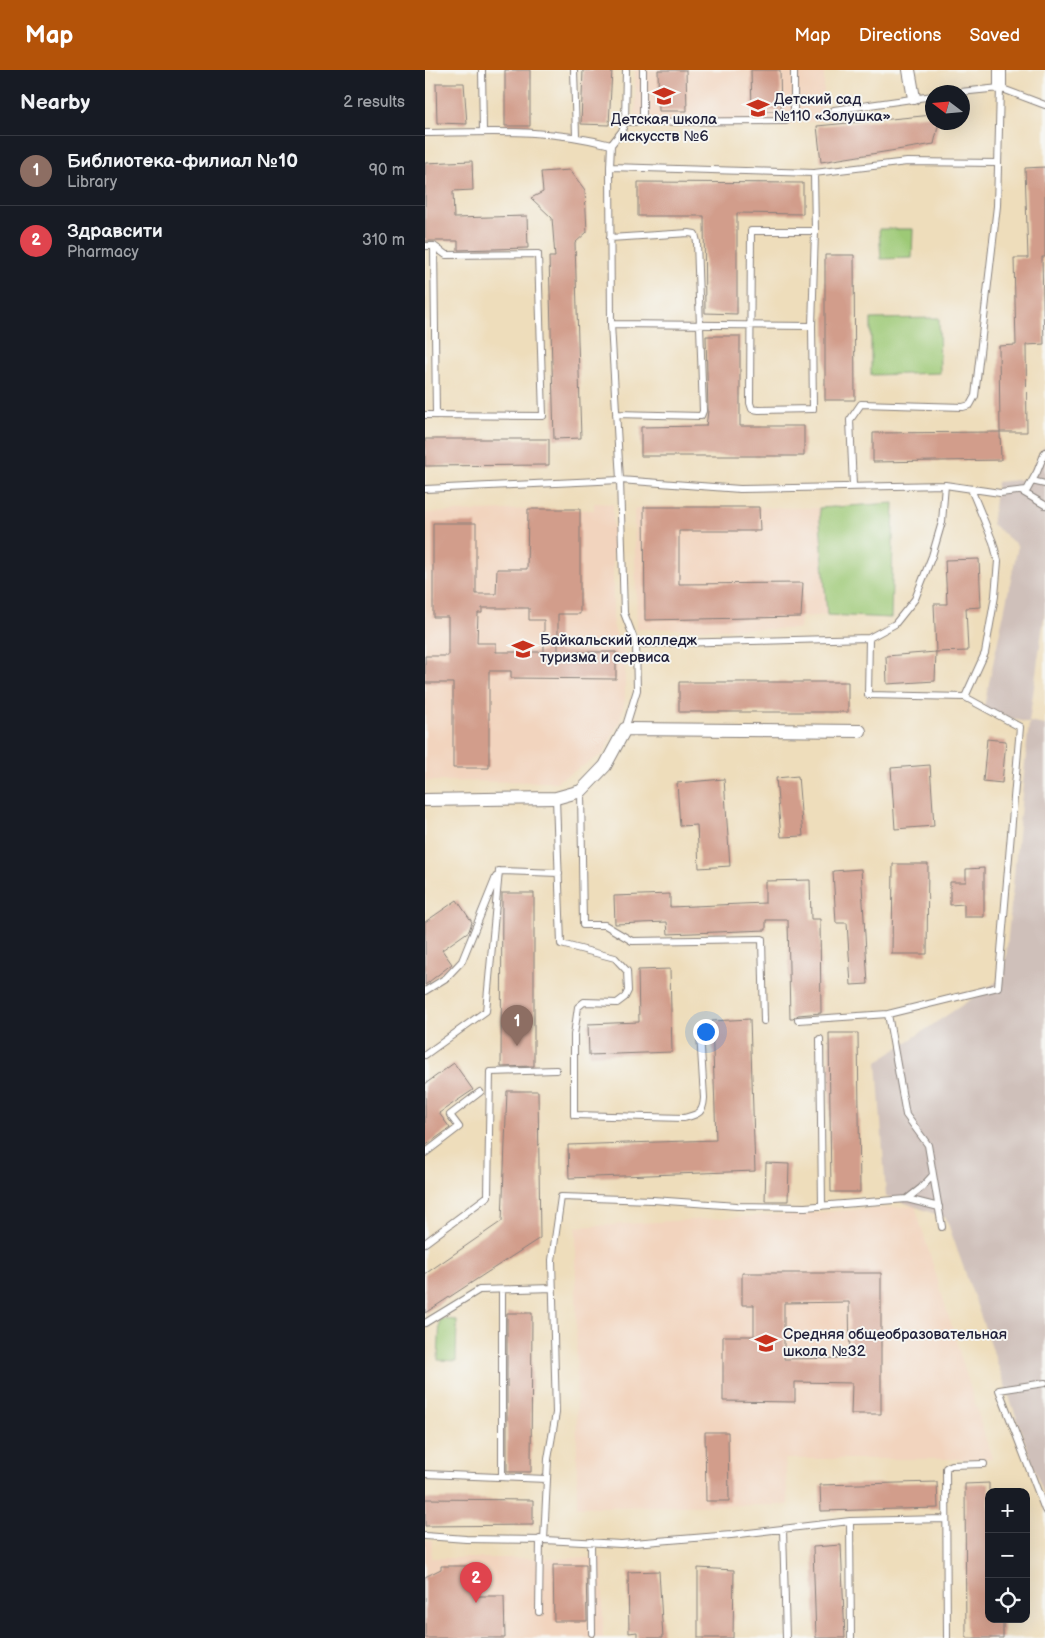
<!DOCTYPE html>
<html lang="en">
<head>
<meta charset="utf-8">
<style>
	body { margin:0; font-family:"Balsamiq Sans",sans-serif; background:#20242c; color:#f1f3f6 }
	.controls { position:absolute; right:15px; bottom:15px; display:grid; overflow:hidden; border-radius:10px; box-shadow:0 5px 20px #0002 }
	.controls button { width:45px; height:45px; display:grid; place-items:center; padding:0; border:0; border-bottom:1px solid #363941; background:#171b24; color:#f1f3f6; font:25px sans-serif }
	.compass { position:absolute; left:500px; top:15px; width:45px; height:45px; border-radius:50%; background:#171b24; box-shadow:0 5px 20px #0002; rotate:286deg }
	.you { position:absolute; left:280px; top:961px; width:18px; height:18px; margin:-12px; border:4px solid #fff; border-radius:50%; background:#1a73e8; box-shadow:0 0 0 8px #1a73e833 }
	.badge { display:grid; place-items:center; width:32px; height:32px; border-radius:50%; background:#b45309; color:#fff; font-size:16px; font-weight:700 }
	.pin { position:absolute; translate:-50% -41px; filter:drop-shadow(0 1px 2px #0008) }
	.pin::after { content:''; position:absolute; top:26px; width:18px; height:15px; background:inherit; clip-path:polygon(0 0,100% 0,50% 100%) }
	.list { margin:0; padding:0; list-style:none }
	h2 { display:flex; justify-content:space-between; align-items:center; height:65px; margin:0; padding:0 20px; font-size:21px }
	h2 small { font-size:16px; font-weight:400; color:#9ea1a6 }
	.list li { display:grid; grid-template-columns:32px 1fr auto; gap:15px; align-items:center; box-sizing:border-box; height:70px; padding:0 20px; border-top:1px solid #363941 }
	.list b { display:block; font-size:19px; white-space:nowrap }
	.list p { margin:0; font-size:16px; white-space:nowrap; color:#9ea1a6 }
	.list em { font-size:16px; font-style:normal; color:#9ea1a6 }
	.icon { flex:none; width:28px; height:28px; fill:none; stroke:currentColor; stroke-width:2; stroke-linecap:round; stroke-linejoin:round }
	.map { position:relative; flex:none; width:620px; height:1568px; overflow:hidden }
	header { display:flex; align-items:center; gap:30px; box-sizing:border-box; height:70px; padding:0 25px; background:#b45309; color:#fff }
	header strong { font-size:24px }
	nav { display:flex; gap:28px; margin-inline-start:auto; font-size:18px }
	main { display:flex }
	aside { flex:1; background:#171b24 }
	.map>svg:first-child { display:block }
</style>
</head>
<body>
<header>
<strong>Map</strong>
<nav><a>Map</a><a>Directions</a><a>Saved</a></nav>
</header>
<main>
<aside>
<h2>Nearby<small>2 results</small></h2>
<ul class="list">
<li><span class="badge" style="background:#8d6e63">1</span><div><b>Библиотека-филиал №10</b><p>Library</p></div><em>90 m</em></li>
<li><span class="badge" style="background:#e0444e">2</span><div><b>Здравсити</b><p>Pharmacy</p></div><em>310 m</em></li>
</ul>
</aside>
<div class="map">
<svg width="620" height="1568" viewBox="0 0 620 1568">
	<rect width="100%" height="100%" fill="#f6f6f2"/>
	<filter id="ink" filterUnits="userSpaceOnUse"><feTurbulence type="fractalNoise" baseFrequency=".02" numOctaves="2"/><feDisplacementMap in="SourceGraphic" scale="10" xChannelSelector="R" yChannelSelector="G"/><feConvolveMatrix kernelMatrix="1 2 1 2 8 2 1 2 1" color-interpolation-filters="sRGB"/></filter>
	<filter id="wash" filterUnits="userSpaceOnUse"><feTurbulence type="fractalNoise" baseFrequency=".0096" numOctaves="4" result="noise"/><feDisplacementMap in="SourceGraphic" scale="20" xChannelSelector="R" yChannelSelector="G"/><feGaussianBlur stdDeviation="1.12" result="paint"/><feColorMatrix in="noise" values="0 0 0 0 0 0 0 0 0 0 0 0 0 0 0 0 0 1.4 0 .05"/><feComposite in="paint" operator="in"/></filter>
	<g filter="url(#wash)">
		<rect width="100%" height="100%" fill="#edb"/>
		<path fill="#f2d4be" d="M210 0H399V51L370 52V55L211 58Z
			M169 433 188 434V554L193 571 200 586V630L195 651 178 684 131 712 0 711V443L103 439 169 440Z
			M469 433 466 548 402 545 376 547 374 559H212L209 440 219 437 394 438Z
			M490 1136 567 1389H360L363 1435 152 1437 151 1157Z
			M0 1470H7L6 1488H178V1568H0Z"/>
		<path fill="#cfc0ba" d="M620 375V541L604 652 620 655V1428L521 1148 461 1126 452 992 579 907 604 653 558 641 593 476 567 454 572 412 602 409Z"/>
		<path fill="#9dc976" stroke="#607658" d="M454 159H488L487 188 456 189Z
			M514 248 515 303 446 305V249Z
			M469 433 466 548 402 545 394 438Z
			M15 1249 32 1250 31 1291 13 1290Z"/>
		<g id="blocks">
			<path fill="#d29d8b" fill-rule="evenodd" d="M80 0H105V56H80Z
				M158 0H187L184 55 156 54Z
				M233 0H261L262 41H234Z
				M326 0H355L356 41H327Z
				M11 13H39L42 54 12 53Z
				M508 45V52H514L509 74 396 92 392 56Z
				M47 91 48 120 28 121 29 148 102 146 103 178 33 180V171H0V93Z
				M620 97V187H617L619 274 601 275 602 362H575L574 276 591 275 589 188H603L600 98Z
				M145 100 160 120 162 162 150 173 156 368 129 369 124 187H130L127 148 106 128 118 122 116 102Z
				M213 112 378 113V144L312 143V244L280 243 279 146H213Z
				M400 185H429L430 330H400Z
				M281 266H315V356H379V386H216V357L281 356 283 341Z
				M575 362 576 390 448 392V363Z
				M0 369H124V395L0 396Z
				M219 437H334L335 461H254V514L378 513 376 547 220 550Z
				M103 439H155V544H133V582H191V609L86 608V601H64V698H28V613H0V586H23V547H8V453H51V524H71L72 499H102ZM57 538H104V550H119V582H71V573H52L53 543H57Z
				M554 489 556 537 541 538 543 581 511 582 509 534H522L520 490Z
				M511 582 510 611 462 614 461 586Z
				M254 612H423V642H254Z
				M562 669 581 671 577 713 558 711Z
				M505 695 509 756 470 759 466 698Z
				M373 706 378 766 356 767 351 708Z
				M299 709 305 796 274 798 272 755 255 756 252 713Z
				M468 794H503L502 884H467Z
				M559 798V847H539V834L525 835V812H541V799Z
				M436 799 443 914 426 915 422 853H411L408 801Z
				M385 810 386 849H395L396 943 373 945 368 949H365L363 850H341V860L243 864 242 852 190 854 189 826 245 824V837L340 833V811Z
				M77 823H109V996L76 997Z
				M32 830 47 852 44 861 17 880 27 894 0 915V852Z
				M245 899 247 982 164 985 163 954 214 952 213 900Z
				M325 949 330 1101 144 1108 143 1075 291 1070 287 951Z
				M404 963H433L435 1122H406Z
				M29 993 48 1020 14 1043 25 1058 0 1076V1014Z
				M82 1021H113L115 1168 0 1243V1204L77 1151Z
				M341 1093 364 1094 363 1131H340Z
				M317 1203H456V1344H426L427 1313 370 1312V1332L298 1331V1266H329V1235H317ZM424 1232 425 1288 359 1289V1233Z
				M82 1243H107L106 1402H82Z
				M280 1362H303L304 1431H281Z
				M512 1412 513 1438 396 1441 395 1415Z
				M564 1413V1549H578V1568H541L540 1414Z
				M0 1429 108 1430V1455L0 1456Z
				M416 1475 420 1568H391L388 1477Z
				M128 1495H161L162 1551H129Z
				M16 1496H50V1526H79L80 1568H0V1507L16 1499Z
				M273 1498 309 1500 308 1568H273Z
				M234 1501 238 1568H212V1562L204 1563 203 1502Z"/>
		</g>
	</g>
	<g filter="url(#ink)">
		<use href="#blocks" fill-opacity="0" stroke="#88807b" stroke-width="1"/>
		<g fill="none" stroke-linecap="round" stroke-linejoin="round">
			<g stroke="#88807b" stroke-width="8">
				<path id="service" d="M57 0 58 62
					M149 0 151 66
					M218 0V52
					M535 22 575 18 620 35
					M409 40 508 26
					M200 52 361 51 367 47 369 40V0
					M0 63C65 62 122 58 186 75
					M185 97 389 103 482 92 572 93
					M389 103 390 161 387 256 388 339 334 340 327 339 325 333 326 161H390
					M185 168 264 163 270 164 272 172 278 341 276 346 191 344
					M0 176H9L21 185 113 184 118 346 0 345
					M9 176 11 345
					M186 254 387 256
					M607 411 620 414
					M428 416 425 350 436 334 538 337 545 335 550 326 572 136 575 18
					M0 419 195 410 315 419 520 415 575 423 602 420 612 402 620 382
					M596 421 620 435
					M444 568 470 554 490 529 507 486 517 452 520 415
					M211 574 444 568 443 625 540 627 595 657 573 917 463 944
					M540 627 560 583 570 526 573 491 568 472 546 419
					M200 659 212 620 211 574 199 543 195 410 186 254 185 97 186 75 197 61 200 52 201 0
					M156 721 158 855H180L207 871 337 869 339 951
					M131 728 136 874 190 888 202 901 203 921 200 927 192 933 159 932 153 937 149 965V1045L259 1048C273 1044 278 1044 279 1028L275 963
					M74 801 134 803
					M0 921 21 908 37 891 71 807
					M373 950 463 944 481 1045 503 1075 517 1157
					M395 969 397 1136
					M0 985 61 941 74 801
					M0 1083 34 1057 25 1045 55 1022
					M482 1129 496 1118 508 1105
					M0 1173 63 1126 65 1002 131 1000
					M0 1253 54 1220 128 1218
					M620 1313 574 1320 620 1440
					M0 1404 122 1409
					M77 1407V1220
					M425 1451 426 1568
					M358 1459 361 1568
					M0 1466 41 1469 119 1470 196 1474 306 1465 425 1451 521 1449
					M119 1470 123 1389 131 1343 127 1190 136 1127 228 1130 312 1136 380 1137 482 1129 514 1137
					M166 1472 167 1563
					M114 1542 115 1469
					M522 1568 521 1398 526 1395 559 1394"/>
			</g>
			<g stroke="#88807b" stroke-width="14">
				<path id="minor" d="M484 0 489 28
					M575 18V0
					M0 730 131 728 156 721 180 696 200 659 435 661"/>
			</g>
			<use href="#service" stroke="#fff" stroke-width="6"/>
			<use href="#minor" stroke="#fff" stroke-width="12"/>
		</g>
	</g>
	<defs>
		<g id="school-bare" transform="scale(1.725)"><path d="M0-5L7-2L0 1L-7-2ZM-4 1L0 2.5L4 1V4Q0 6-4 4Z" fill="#c8321e" stroke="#f6f6f2" stroke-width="2.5" paint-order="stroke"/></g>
		<g id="university-bare" transform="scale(1.725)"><path d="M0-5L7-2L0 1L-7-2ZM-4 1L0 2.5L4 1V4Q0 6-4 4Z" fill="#c8321e" stroke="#f6f6f2" stroke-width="2.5" paint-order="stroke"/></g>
	</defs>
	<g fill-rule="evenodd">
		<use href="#school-bare" x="239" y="26"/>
		<use href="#school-bare" x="333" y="38"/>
		<use href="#university-bare" x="98" y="579"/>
		<use href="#school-bare" x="341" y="1273"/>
	</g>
	<g text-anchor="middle" stroke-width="4" stroke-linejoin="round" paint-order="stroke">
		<g font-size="15" fill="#22223b" stroke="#f6f6f2" text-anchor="start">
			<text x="349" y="34">Детский сад<tspan x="349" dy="17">№110 «Золушка»</tspan></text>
			<text x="239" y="54" text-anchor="middle">Детская школа<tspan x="239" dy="17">искусств №6</tspan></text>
			<text x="115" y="575">Байкальский колледж<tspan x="115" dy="17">туризма и сервиса</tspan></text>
			<text x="358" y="1269">Средняя общеобразовательная<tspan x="358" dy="17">школа №32</tspan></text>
		</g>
	</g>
</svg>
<div class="controls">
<button>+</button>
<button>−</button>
<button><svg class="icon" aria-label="locate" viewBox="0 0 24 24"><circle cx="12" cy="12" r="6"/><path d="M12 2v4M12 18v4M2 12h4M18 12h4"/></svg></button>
</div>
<svg class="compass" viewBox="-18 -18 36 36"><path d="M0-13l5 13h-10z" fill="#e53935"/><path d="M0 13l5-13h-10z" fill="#9ea1a6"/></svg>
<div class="you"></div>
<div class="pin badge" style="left:92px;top:976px;background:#8d6e63">1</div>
<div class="pin badge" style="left:51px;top:1533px;background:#e0444e">2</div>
</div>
</main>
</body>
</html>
